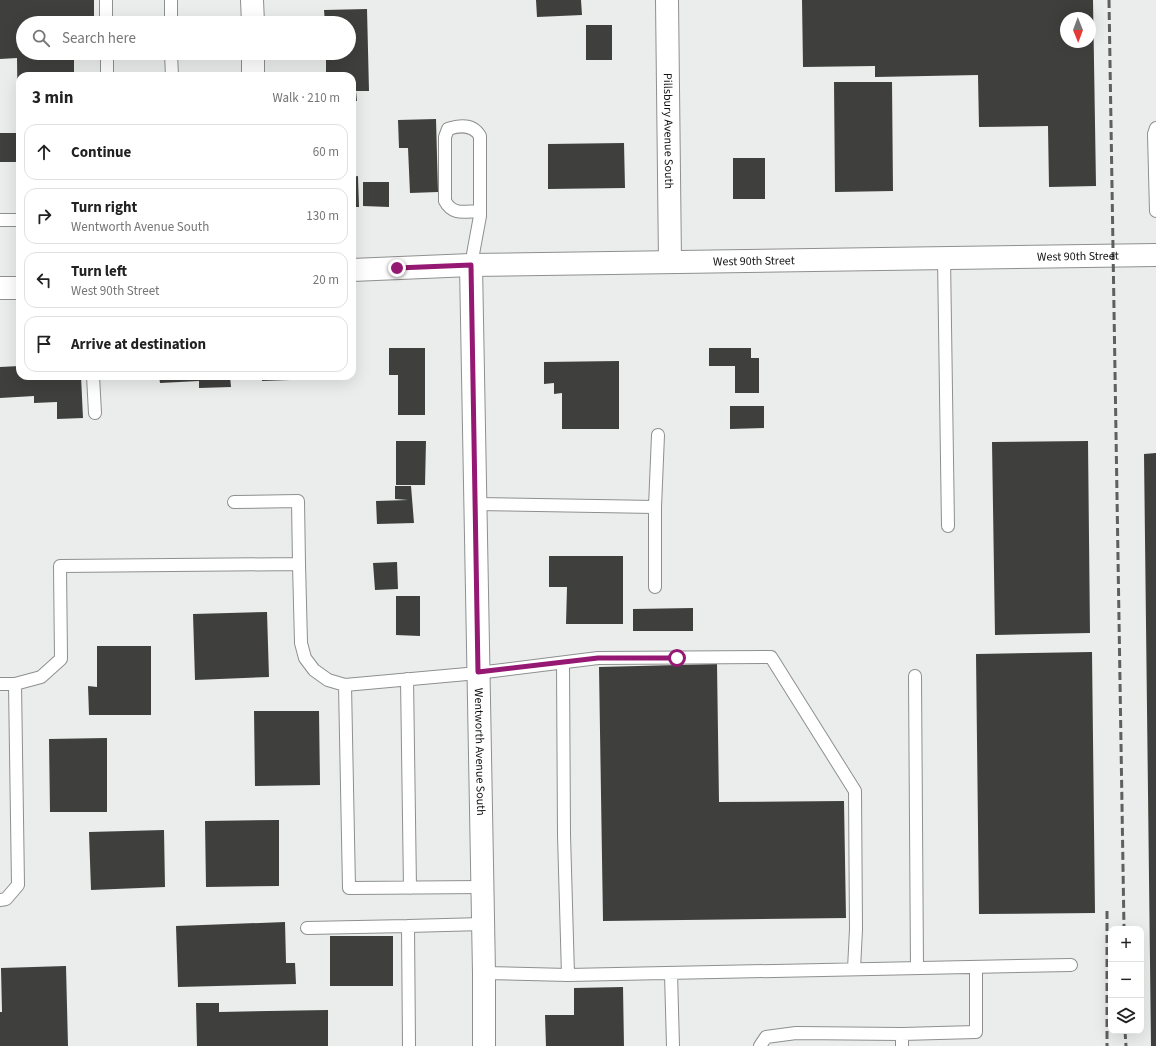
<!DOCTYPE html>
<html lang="en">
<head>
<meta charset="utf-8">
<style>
	body { margin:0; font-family:"Source Sans 3",sans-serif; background:#f6f6f6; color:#222 }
	.controls { position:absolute; right:12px; bottom:12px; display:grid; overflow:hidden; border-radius:8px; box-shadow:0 4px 16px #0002 }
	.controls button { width:36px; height:36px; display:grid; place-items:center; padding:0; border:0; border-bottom:1px solid #e0e0e0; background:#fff; color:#222; font:20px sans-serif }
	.compass { position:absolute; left:1060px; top:12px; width:36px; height:36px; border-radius:50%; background:#fff; box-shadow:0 4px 16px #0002; rotate:179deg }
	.stop { position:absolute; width:12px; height:12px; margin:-9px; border:3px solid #951872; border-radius:50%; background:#fff }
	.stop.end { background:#951872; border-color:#fff; box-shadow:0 1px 4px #0008 }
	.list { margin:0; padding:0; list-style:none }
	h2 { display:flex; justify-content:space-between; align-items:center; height:52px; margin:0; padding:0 16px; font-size:17px }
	h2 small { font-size:13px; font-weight:400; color:#767676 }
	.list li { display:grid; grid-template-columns:26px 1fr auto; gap:12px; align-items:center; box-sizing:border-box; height:56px; margin:0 8px 8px; padding:0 8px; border:1px solid #e0e0e0; border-radius:12px }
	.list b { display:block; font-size:15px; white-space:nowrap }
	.list p { margin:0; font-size:13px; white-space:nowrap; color:#767676 }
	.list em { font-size:13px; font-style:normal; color:#767676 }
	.icon { flex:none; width:22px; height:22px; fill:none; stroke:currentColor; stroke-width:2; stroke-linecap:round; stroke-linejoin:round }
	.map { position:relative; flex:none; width:1156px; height:1046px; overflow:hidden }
	.search { position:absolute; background:#fff; box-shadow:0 4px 16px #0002; left:16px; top:16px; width:340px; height:44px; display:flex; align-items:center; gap:10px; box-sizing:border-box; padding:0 14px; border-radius:22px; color:#767676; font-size:15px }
	.panel { position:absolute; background:#fff; box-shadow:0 4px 16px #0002; left:16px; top:72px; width:340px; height:308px; border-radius:12px }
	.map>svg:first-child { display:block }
</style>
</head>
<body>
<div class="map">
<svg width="1156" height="1046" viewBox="0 0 1156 1046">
	<rect width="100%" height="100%" fill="#eaedeb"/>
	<path fill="#3f403d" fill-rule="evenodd" d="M0 0H94V23H23V53H95V55L74 56V76H20V162H0V133H18L17 58 0 59Z
		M536 0H581L582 15 537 17Z
		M802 0H1093L1096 186 1049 187 1048 126 979 127 978 75 875 77V66L803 67ZM1066 18H1090V42H1066Z
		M367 9 369 91H356L357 101H352V76H326V53H349V23H325L324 10Z
		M586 25H612V60H586Z
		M834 82H892L893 191 835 192Z
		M436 119 438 192 410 193 408 148H399L398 120Z
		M624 143 625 188 548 189V144Z
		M733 158H765V199H733Z
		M358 176 359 207H352V177Z
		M363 182H389V207L363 206Z
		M389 348H425V415H398V375H389Z
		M709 348H751V358H759V393H735V366H709Z
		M619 361V429H562V393L554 394V383L544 384V362Z
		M20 366V376H81L83 418 57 419V402L34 403V396L0 398V367Z
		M159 376H230L231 387 199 388V381L160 383Z
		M262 376H346V378L262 381Z
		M730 406H764V428L730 429Z
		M396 441H426L425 485H396Z
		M1088 441 1090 633 995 635 992 442Z
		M1156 453V1046H1151L1144 454Z
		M395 486H411L414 523 377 524 376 501 408 500 395 499Z
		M549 556H623V624H566L567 587H549Z
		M397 562 398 589 375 590 373 563Z
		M396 596H420V636L396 635Z
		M693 608V631H633V609Z
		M267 612 269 677 195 680 193 614Z
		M97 646H151V715H89L88 686 97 687Z
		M1092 652 1095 913 979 914 976 654Z
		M717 664 719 802 844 801 846 918 603 921 599 667Z
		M254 711H319L320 785 255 786Z
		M107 738V812H50L49 739Z
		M279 820V886L206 887 205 821Z
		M164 830 165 887 91 890 89 832Z
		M285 922 286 963H295L296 984 178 987 176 926Z
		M330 936H393V986H330Z
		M66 966 68 1046H0V1012H2L1 968Z
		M623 987 624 1046H546L545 1015H574V988Z
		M196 1003H219V1012L328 1010V1046H197Z"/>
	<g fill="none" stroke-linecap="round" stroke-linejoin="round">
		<g stroke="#8d908e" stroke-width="14">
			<path id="lane" d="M106 0V23
				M171 0V23
				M107 53V76
				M171 53 172 76
				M1156 128 1154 134 1156 211
				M0 220H20
				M944 258 948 526
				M471 265 480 216V136C473 124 460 125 448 129L445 137V201C453 216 465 211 480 211
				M93 376 95 413
				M475 504 655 507V587
				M655 507 658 435
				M299 564 301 643 305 658 314 670 328 680 345 685 478 673 598 658 771 657 855 791 856 929 854 969
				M563 663 564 835 568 975
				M915 676 917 968
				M407 679 410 888
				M0 684H15L18 885 6 899 0 900
				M15 684 41 677 61 659 60 566 299 564 298 501 234 502
				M345 685 349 888 483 887
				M307 928 408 926
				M484 973 568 975 1071 965
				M671 973 673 1046
				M409 1046 408 926 483 924
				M760 1046 766 1037 796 1033 902 1034
				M902 1046V1034L976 1032V967"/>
		</g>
		<g stroke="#8d908e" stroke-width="24">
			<g id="street">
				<path d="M252 0 253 23"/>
				<path id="s1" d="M667 0 670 262"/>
				<path d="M253 53V76"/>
				<path id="s2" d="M471 265 484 973V1046"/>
			</g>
		</g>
		<g stroke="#8d908e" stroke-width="24">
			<g id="secondary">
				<path id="s3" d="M352 270 471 265 1156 255"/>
				<path d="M0 288H20"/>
			</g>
		</g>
		<use href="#lane" stroke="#fff" stroke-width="12"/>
		<use href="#street" stroke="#fff" stroke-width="22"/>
		<use href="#secondary" stroke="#fff" stroke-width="22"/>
		<path stroke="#5e605f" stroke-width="3" stroke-dasharray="8 4" stroke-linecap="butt" d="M1109 0 1124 929
			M1107 911V1046
			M1125 1031 1126 1046"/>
	</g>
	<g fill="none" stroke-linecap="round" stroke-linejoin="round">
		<path stroke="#951872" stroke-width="5" d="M397 268 471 265 478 672 598 658H677"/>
	</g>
	<g text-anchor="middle" stroke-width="4" stroke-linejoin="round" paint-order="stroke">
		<g font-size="12" fill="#101110" stroke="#fff">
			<text dy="4" stroke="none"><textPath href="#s1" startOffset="131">Pillsbury Avenue South</textPath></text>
			<text dy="4" stroke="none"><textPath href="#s3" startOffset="726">West 90th Street</textPath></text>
			<text dy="4" stroke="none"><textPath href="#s3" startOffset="402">West 90th Street</textPath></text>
			<text dy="4" stroke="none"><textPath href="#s2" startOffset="487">Wentworth Avenue South</textPath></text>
		</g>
	</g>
</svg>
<div class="controls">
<button>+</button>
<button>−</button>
<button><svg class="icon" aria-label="layers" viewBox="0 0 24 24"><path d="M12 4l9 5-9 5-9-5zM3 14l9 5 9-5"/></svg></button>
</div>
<svg class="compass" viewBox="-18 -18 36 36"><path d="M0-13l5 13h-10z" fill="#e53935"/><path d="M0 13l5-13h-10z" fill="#767676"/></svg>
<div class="stop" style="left:677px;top:658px"></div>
<div class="stop end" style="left:397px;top:268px"></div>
<div class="search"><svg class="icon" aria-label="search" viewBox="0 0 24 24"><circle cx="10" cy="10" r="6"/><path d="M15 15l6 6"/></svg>Search here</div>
<section class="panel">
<h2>3 min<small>Walk · 210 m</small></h2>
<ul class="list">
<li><svg class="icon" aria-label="ahead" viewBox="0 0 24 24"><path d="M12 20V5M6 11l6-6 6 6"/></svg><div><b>Continue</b></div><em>60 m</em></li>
<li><svg class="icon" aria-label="right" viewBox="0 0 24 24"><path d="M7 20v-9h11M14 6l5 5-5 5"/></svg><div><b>Turn right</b><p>Wentworth Avenue South</p></div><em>130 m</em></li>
<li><svg class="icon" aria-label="left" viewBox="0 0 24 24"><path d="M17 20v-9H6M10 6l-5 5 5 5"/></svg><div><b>Turn left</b><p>West 90th Street</p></div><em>20 m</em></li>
<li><svg class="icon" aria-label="arrive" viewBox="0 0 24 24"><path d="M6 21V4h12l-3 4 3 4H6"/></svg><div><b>Arrive at destination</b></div></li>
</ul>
</section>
</div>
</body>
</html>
